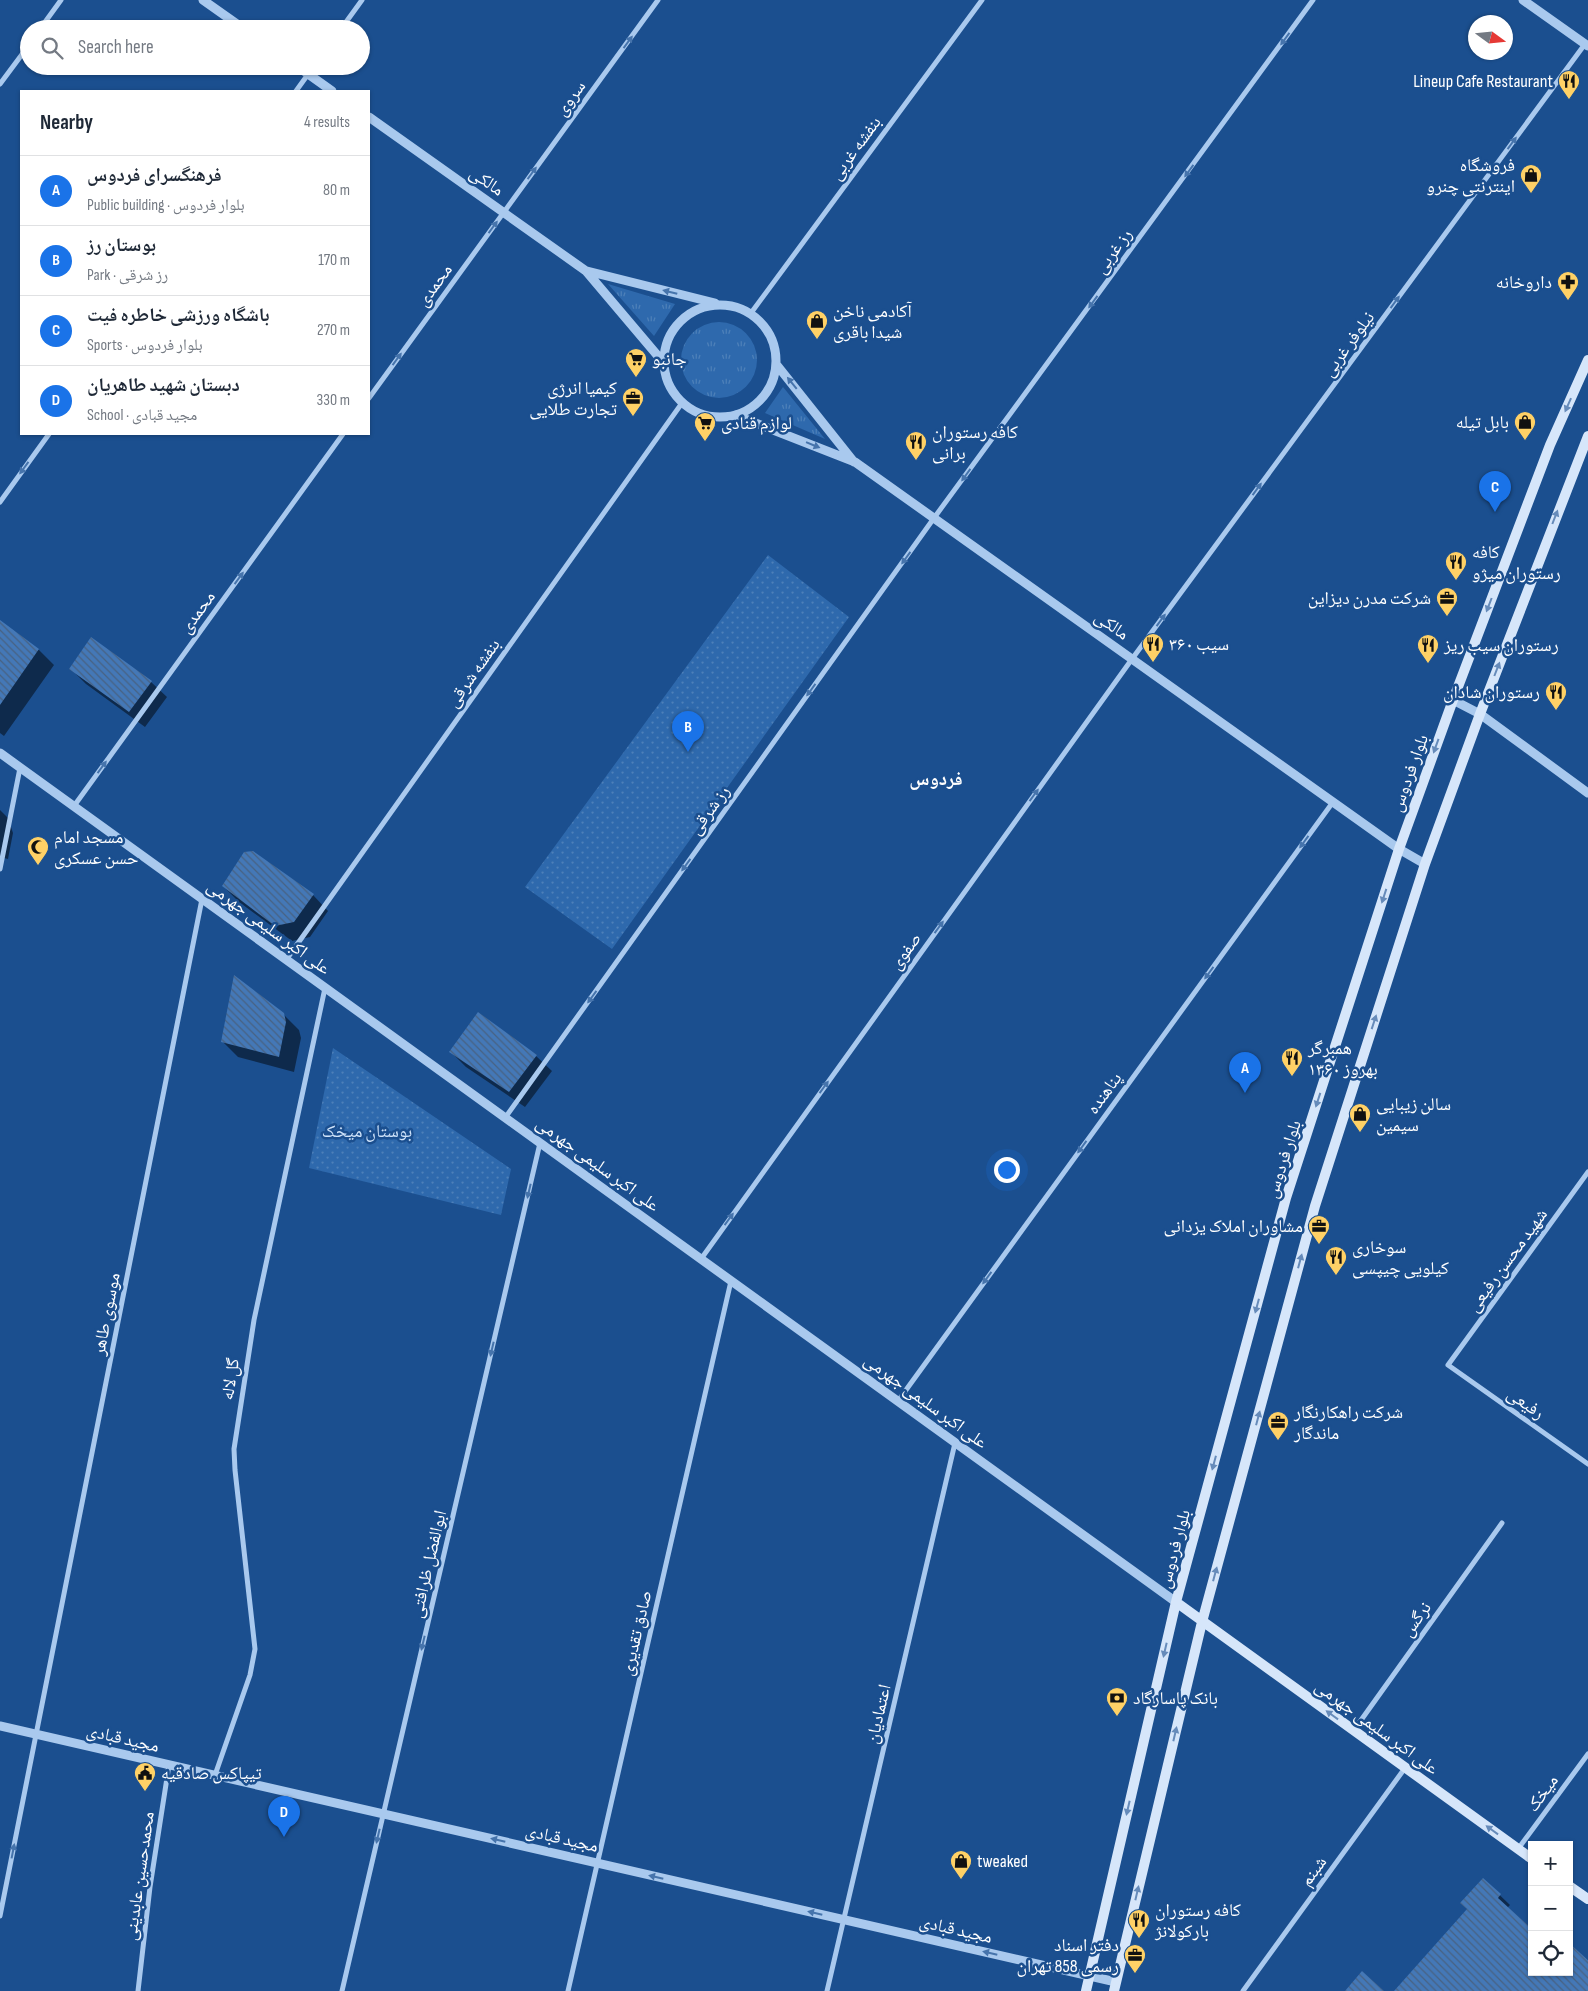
<!DOCTYPE html>
<html lang="en">
<head>
<meta charset="utf-8">
<style>
	body { margin:0; font-family:"Sofia Sans Condensed","Noto Naskh Arabic",sans-serif; background:#f2f2f3; color:#1f2937 }
	.controls { position:absolute; right:15px; bottom:15px; display:grid; overflow:hidden; border-radius:0px; box-shadow:0 1px 4px #0004 }
	.controls button { width:45px; height:45px; display:grid; place-items:center; padding:0; border:0; border-bottom:1px solid #e0e1e3; background:#fff; color:#1f2937; font:25px sans-serif }
	.compass { position:absolute; left:1468px; top:15px; width:45px; height:45px; border-radius:50%; background:#fff; box-shadow:0 1px 4px #0004; rotate:105deg }
	.you { position:absolute; left:1006px; top:1169px; width:18px; height:18px; margin:-12px; border:4px solid #fff; border-radius:50%; background:#1a73e8; box-shadow:0 0 0 8px #1a73e833 }
	.badge { display:grid; place-items:center; width:32px; height:32px; border-radius:50%; background:#1a73e8; color:#fff; font-size:16px; font-weight:700 }
	.pin { position:absolute; translate:-50% -41px; filter:drop-shadow(0 1px 2px #0008) }
	.pin::after { content:''; position:absolute; top:26px; width:18px; height:15px; background:inherit; clip-path:polygon(0 0,100% 0,50% 100%) }
	.list { margin:0; padding:0; list-style:none }
	h2 { display:flex; justify-content:space-between; align-items:center; height:65px; margin:0; padding:0 20px; font-size:21px }
	h2 small { font-size:16px; font-weight:400; color:#747a83 }
	.list li { display:grid; grid-template-columns:32px 1fr auto; gap:15px; align-items:center; box-sizing:border-box; height:70px; padding:0 20px; border-top:1px solid #e0e1e3 }
	.list b { display:block; font-size:19px; white-space:nowrap }
	.list p { margin:0; font-size:16px; white-space:nowrap; color:#747a83 }
	.list em { font-size:16px; font-style:normal; color:#747a83 }
	.icon { flex:none; width:28px; height:28px; fill:none; stroke:currentColor; stroke-width:2; stroke-linecap:round; stroke-linejoin:round }
	.map { position:relative; flex:none; width:1588px; height:1991px; overflow:hidden }
	.search { position:absolute; background:#fff; box-shadow:0 1px 4px #0004; left:20px; top:20px; width:350px; height:55px; display:flex; align-items:center; gap:12px; box-sizing:border-box; padding:0 18px; border-radius:28px; color:#747a83; font-size:19px }
	.panel { position:absolute; background:#fff; box-shadow:0 1px 4px #0004; left:20px; top:90px; width:350px; height:345px; border-radius:0px }
	.map>svg:first-child { display:block }
</style>
</head>
<body>
<div class="map">
<svg width="1588" height="1991" viewBox="0 0 1588 1991">
	<defs>
		<pattern id="grass-tufts" width="24" height="20" patternUnits="userSpaceOnUse" patternTransform="scale(1.25)"><rect width="24" height="20" fill="#2e69ad"/><path d="M3 7l-1-3M5 7V3M7 7l1-3M15 17l-1-3M17 17v-4M19 17l1-3" fill="none" stroke="#4d80b9"/></pattern>
		<pattern id="park-dots" width="8" height="8" patternUnits="userSpaceOnUse" patternTransform="scale(1.25)"><rect width="8" height="8" fill="#2e69ad"/><path d="M2 2h.1M6 6h.1" fill="none" stroke="#4d80b9" stroke-width="1.8" stroke-linecap="round"/></pattern>
		<pattern id="building-back-hatch" width="6" height="6" patternUnits="userSpaceOnUse" patternTransform="scale(1.25)"><rect width="6" height="6" fill="#4478b7"/><path d="M-1 5l2 2M0 0l6 6M5-1l2 2" fill="none" stroke="#486282"/></pattern>
	</defs>
	<rect width="100%" height="100%" fill="#1b4f8f"/>
	<path fill="url(#grass-tufts)" d="M608 284 675 304 654 336Z
		M681 360a38 38 0 1 1 76 0a38 38 0 1 1-76 0Z
		M783 387 825 439 765 413Z"/>
	<path fill="url(#park-dots)" d="M768 555 849 617 612 949 525 887Z
		M333 1048 511 1169 501 1215 309 1168Z"/>
	<path fill="#0007" d="M0 622 39 650 54 665 4 736 0 733Z
		M71 669 151 682 167 697 145 727 86 684Z
		M0 810 8 818 13 833 8 859 0 857Z
		M223 886 313 895 328 911 310 937 292 941 239 902Z
		M478 1013 536 1056 552 1071 525 1107 466 1067 451 1052Z
		M283 1014 299 1030 301 1038 294 1072 238 1057 222 1041Z
		M1483 1879 1510 1905 1507 1908 1529 1927 1532 1924V1972H1569V1944L1588 1960V1991H1396L1468 1910Z"/>
	<path fill="url(#building-back-hatch)" d="M0 620 39 649 0 705Z
		M91 637 152 681 129 712 69 669Z
		M253 851 314 894 294 922 275 926 222 886 244 852Z
		M234 975 284 1013 286 1022 279 1057 221 1042Z
		M478 1012 537 1055 509 1092 449 1052Z
		M1483 1878 1501 1894 1498 1898 1532 1929V1972H1569V1943L1588 1960V1991H1394L1467 1909 1460 1903Z
		M1362 1971 1384 1991H1345Z"/>
	<g fill="none" stroke-linecap="round" stroke-linejoin="round">
		<path stroke="#a9c9ee" stroke-width="5" d="M40 29 61 0
			M341 29 362 0
			M0 84 29 45
			M296 91 314 66
			M751 313 982 0
			M369 398 658 0
			M0 502 49 434
			M74 806 343 434
			M0 869 20 768
			M286 960 682 403
			M505 1118 934 518 1313 0
			M1588 1172 1448 1365 1588 1464
			M701 1259 1132 659 1585 44
			M898 1401 1333 802
			M1354 1730 1502 1523
			M215 1775 250 1675 255 1649 235 1470 234 1449 254 1320 325 988
			M1518 1849 1588 1754
			M0 1916 202 899
			M138 1991 150 1887 169 1765
			M342 1991 540 1143
			M568 1991 731 1281
			M827 1991 955 1443
			M1243 1991 1405 1768"/>
		<path stroke="#a9c9ee" stroke-width="9" d="M203 0 244 29
			M1523 0 1588 46
			M297 66 332 91
			M369 117 586 271 663 362
			M587 271 715 303
			M664 361a56 56 0 1 1 112 0a56 56 0 1 1-112 0Z
			M776 364 854 462
			M735 415 855 462 1399 849 1425 864
			M1453 700 1480 714 1588 793
			M0 753 1176 1602
			M0 1726 1116 1982"/>
		<path stroke="#d6e6fa" stroke-width="10" d="M1176 1602 1532 1859
			M1569 1886 1588 1899
			M1086 1991 1176 1602 1286 1198 1399 849 1453 700 1550 445 1588 360
			M1114 1991 1202 1622 1315 1206 1425 864 1480 714 1588 436"/>
	</g>
	<defs><path id="oneway-solid" d="M-6-.8H1V-3.2L6.5 0L1 3.2V.8H-6Z" transform="scale(1.25)"/></defs>
	<g fill="#4674ac">
		<use href="#oneway-solid" transform="translate(1285 39) rotate(126)"/>
		<use href="#oneway-solid" transform="translate(628 42) rotate(-54)"/>
		<use href="#oneway-solid" transform="translate(1512 143) rotate(-54)"/>
		<use href="#oneway-solid" transform="translate(1189 171) rotate(126)"/>
		<use href="#oneway-solid" transform="translate(532 173) rotate(-54)"/>
		<use href="#oneway-solid" transform="translate(493 227) rotate(-54)"/>
		<use href="#oneway-solid" transform="translate(670 292) rotate(-166)"/>
		<use href="#oneway-solid" transform="translate(1093 302) rotate(126)"/>
		<use href="#oneway-solid" transform="translate(1395 302) rotate(-54)"/>
		<use href="#oneway-solid" transform="translate(397 359) rotate(-54)"/>
		<use href="#oneway-solid" transform="translate(792 383) rotate(-129)"/>
		<use href="#oneway-solid" transform="translate(813 445) rotate(22)"/>
		<use href="#oneway-solid" transform="translate(24 468) rotate(126)"/>
		<use href="#oneway-solid" transform="translate(966 475) rotate(126)"/>
		<use href="#oneway-solid" transform="translate(1257 489) rotate(-54)"/>
		<use href="#oneway-solid" transform="translate(906 558) rotate(126)"/>
		<use href="#oneway-solid" transform="translate(239 578) rotate(-54)"/>
		<use href="#oneway-solid" transform="translate(1161 620) rotate(-54)"/>
		<use href="#oneway-solid" transform="translate(811 690) rotate(126)"/>
		<use href="#oneway-solid" transform="translate(102 767) rotate(-54)"/>
		<use href="#oneway-solid" transform="translate(1034 795) rotate(-54)"/>
		<use href="#oneway-solid" transform="translate(1304 842) rotate(126)"/>
		<use href="#oneway-solid" transform="translate(686 865) rotate(126)"/>
		<use href="#oneway-solid" transform="translate(939 927) rotate(-54)"/>
		<use href="#oneway-solid" transform="translate(1209 973) rotate(126)"/>
		<use href="#oneway-solid" transform="translate(592 997) rotate(126)"/>
		<use href="#oneway-solid" transform="translate(824 1087) rotate(-54)"/>
		<use href="#oneway-solid" transform="translate(1082 1147) rotate(126)"/>
		<use href="#oneway-solid" transform="translate(529 1191) rotate(103)"/>
		<use href="#oneway-solid" transform="translate(729 1219) rotate(-54)"/>
		<use href="#oneway-solid" transform="translate(987 1278) rotate(126)"/>
		<use href="#oneway-solid" transform="translate(492 1349) rotate(103)"/>
		<use href="#oneway-solid" transform="translate(423 1643) rotate(103)"/>
		<use href="#oneway-solid" transform="translate(378 1836) rotate(103)"/>
		<use href="#oneway-solid" transform="translate(498 1840) rotate(-167)"/>
		<use href="#oneway-solid" transform="translate(13 1851) rotate(-79)"/>
		<use href="#oneway-solid" transform="translate(656 1877) rotate(-167)"/>
		<use href="#oneway-solid" transform="translate(815 1913) rotate(-167)"/>
		<use href="#oneway-solid" transform="translate(990 1953) rotate(-167)"/>
	</g>
	<g fill="#668bba">
		<use href="#oneway-solid" transform="translate(1568 405) rotate(114)"/>
		<use href="#oneway-solid" transform="translate(1555 517) rotate(-69)"/>
		<use href="#oneway-solid" transform="translate(1489 605) rotate(111)"/>
		<use href="#oneway-solid" transform="translate(1497 669) rotate(-69)"/>
		<use href="#oneway-solid" transform="translate(1436 746) rotate(110)"/>
		<use href="#oneway-solid" transform="translate(1384 896) rotate(108)"/>
		<use href="#oneway-solid" transform="translate(1374 1022) rotate(-72)"/>
		<use href="#oneway-solid" transform="translate(1318 1100) rotate(108)"/>
		<use href="#oneway-solid" transform="translate(1300 1261) rotate(-75)"/>
		<use href="#oneway-solid" transform="translate(1257 1306) rotate(105)"/>
		<use href="#oneway-solid" transform="translate(1258 1418) rotate(-75)"/>
		<use href="#oneway-solid" transform="translate(1214 1463) rotate(105)"/>
		<use href="#oneway-solid" transform="translate(1215 1574) rotate(-75)"/>
		<use href="#oneway-solid" transform="translate(1165 1650) rotate(103)"/>
		<use href="#oneway-solid" transform="translate(1332 1715) rotate(-144)"/>
		<use href="#oneway-solid" transform="translate(1175 1734) rotate(-77)"/>
		<use href="#oneway-solid" transform="translate(1128 1808) rotate(103)"/>
		<use href="#oneway-solid" transform="translate(1492 1830) rotate(-144)"/>
		<use href="#oneway-solid" transform="translate(1137 1893) rotate(-77)"/>
	</g>
	<defs>
		<g id="restaurant-pin" transform="scale(1.125)"><path d="M0 17L-7.5 6A9.5 9.5 0 1 1 7.5 6Z" fill="#ffd166" stroke="#1b4f8f"/><path d="M-5-6h1v4h1v-4h1v4h1v-4h1v5L-1.5 .5V6h-2V.5L-5-1ZM5-6V6H3V1.5H1.5Q1.5-4 5-6Z" fill="#111"/></g>
		<g id="shop-pin" transform="scale(1.125)"><path d="M0 17L-7.5 6A9.5 9.5 0 1 1 7.5 6Z" fill="#ffd166" stroke="#1b4f8f"/><path d="M-5-2.5h2.3a2.7 3.5 0 0 1 5.4 0H5L5.5 6h-11ZM-1.5-2.5h3a1.5 2.3 0 0 0-3 0Z" fill="#111"/></g>
		<g id="pharmacy-pin" transform="scale(1.125)"><path d="M0 17L-7.5 6A9.5 9.5 0 1 1 7.5 6Z" fill="#ffd166" stroke="#1b4f8f"/><path d="M-2-6h4v4h4v4h-4v4h-4v-4h-4v-4h4Z" fill="#111"/></g>
		<g id="supermarket-pin" transform="scale(1.125)"><path d="M0 17L-7.5 6A9.5 9.5 0 1 1 7.5 6Z" fill="#ffd166" stroke="#1b4f8f"/><path d="M-6-5.5h2.5l.6 2H6L4.5 2H-2.5L-4.4-4H-6ZM-1.5 3.2a1.3 1.3 0 1 0 .1 0ZM3 3.2a1.3 1.3 0 1 0 .1 0Z" fill="#111"/></g>
		<g id="office-pin" transform="scale(1.125)"><path d="M0 17L-7.5 6A9.5 9.5 0 1 1 7.5 6Z" fill="#ffd166" stroke="#1b4f8f"/><path d="M-6-3h4V-5.5h4V-3h4V5H-6ZM-1-4.5V-3h2v-1.5ZM-6 0V1H6V0Z" fill="#111"/></g>
		<g id="mosque-pin" transform="scale(1.125)"><path d="M0 17L-7.5 6A9.5 9.5 0 1 1 7.5 6Z" fill="#ffd166" stroke="#1b4f8f"/><path d="M3.5-4.9A6 6 0 1 0 3.5 4.9A5 5 0 1 1 3.5-4.9Z" fill="#111"/></g>
		<g id="bank-pin" transform="scale(1.125)"><path d="M0 17L-7.5 6A9.5 9.5 0 1 1 7.5 6Z" fill="#ffd166" stroke="#1b4f8f"/><path d="M-6-4H6V4H-6ZM0-2.3a2.3 2.3 0 1 0 0 4.6a2.3 2.3 0 1 0 0-4.6Z" fill="#111"/></g>
		<g id="civic-pin" transform="scale(1.125)"><path d="M0 17L-7.5 6A9.5 9.5 0 1 1 7.5 6Z" fill="#ffd166" stroke="#1b4f8f"/><path d="M-.6-6.5H3V-4.5H.6V-3L4-1V1h2V6H-6V1h2V-1L-.6-3ZM-1.2 2.5V6h2.4V2.5Z" fill="#111"/></g>
	</defs>
	<g fill-rule="evenodd">
		<use href="#restaurant-pin" x="1569" y="81"/>
		<use href="#shop-pin" x="1531" y="175"/>
		<use href="#pharmacy-pin" x="1568" y="282"/>
		<use href="#shop-pin" x="817" y="321"/>
		<use href="#supermarket-pin" x="636" y="359"/>
		<use href="#office-pin" x="633" y="398"/>
		<use href="#shop-pin" x="1525" y="422"/>
		<use href="#supermarket-pin" x="705" y="423"/>
		<use href="#restaurant-pin" x="916" y="442"/>
		<use href="#restaurant-pin" x="1456" y="562"/>
		<use href="#office-pin" x="1447" y="598"/>
		<use href="#restaurant-pin" x="1153" y="644"/>
		<use href="#restaurant-pin" x="1428" y="645"/>
		<use href="#restaurant-pin" x="1556" y="692"/>
		<use href="#mosque-pin" x="38" y="847"/>
		<use href="#restaurant-pin" x="1292" y="1058"/>
		<use href="#shop-pin" x="1360" y="1114"/>
		<use href="#office-pin" x="1319" y="1226"/>
		<use href="#restaurant-pin" x="1336" y="1257"/>
		<use href="#office-pin" x="1278" y="1422"/>
		<use href="#bank-pin" x="1117" y="1698"/>
		<use href="#civic-pin" x="145" y="1773"/>
		<use href="#shop-pin" x="961" y="1861"/>
		<use href="#restaurant-pin" x="1139" y="1920"/>
		<use href="#office-pin" x="1135" y="1955"/>
	</g>
	<g text-anchor="middle" stroke-width="5" stroke-linejoin="round" paint-order="stroke">
		<g font-size="18" fill="#fff" stroke="#1b4f8f" text-anchor="start">
			<text x="1553" y="87" text-anchor="end">Lineup Cafe Restaurant</text>
			<text x="1515" y="171" text-anchor="end">فروشگاه<tspan x="1515" dy="21">اینترنتی چنرو</tspan></text>
			<text x="1552" y="288" text-anchor="end">داروخانه</text>
			<text x="833" y="317">آکادمی ناخن<tspan x="833" dy="21">شیدا باقری</tspan></text>
			<text x="652" y="365">جانبو</text>
			<text x="617" y="394" text-anchor="end">کیمیا انرژی<tspan x="617" dy="21">تجارت طلایی</tspan></text>
			<text x="1509" y="428" text-anchor="end">بابل تیله</text>
			<text x="721" y="429">لوازم قنادی</text>
			<text x="932" y="438">كافه رستوران<tspan x="932" dy="21">برانى</tspan></text>
			<text x="1472" y="558">کافه<tspan x="1472" dy="21">رستوران ميژو</tspan></text>
			<text x="1431" y="604" text-anchor="end">شرکت مدرن دیزاین</text>
			<text x="1169" y="650">سیب ۳۶۰</text>
			<text x="1444" y="651">رستوران سیب ریز</text>
			<text x="1540" y="698" text-anchor="end">رستوران شادان</text>
			<text x="54" y="843">مسجد امام<tspan x="54" dy="21">حسن عسکری</tspan></text>
			<text x="1308" y="1054">همبرگر<tspan x="1308" dy="21">بهروز ۱۳۶۰</tspan></text>
			<text x="1376" y="1110">سالن زیبایی<tspan x="1376" dy="21">سیمین</tspan></text>
			<text x="1303" y="1232" text-anchor="end">مشاوران املاک یزدانی</text>
			<text x="1352" y="1253">سوخاری<tspan x="1352" dy="21">كيلويی چيپسی</tspan></text>
			<text x="1294" y="1418">شرکت راهکارنگار<tspan x="1294" dy="21">ماندگار</tspan></text>
			<text x="1133" y="1704">بانک پاسارگاد</text>
			<text x="161" y="1779">تیپاکس صادقیه</text>
			<text x="977" y="1867">tweaked</text>
			<text x="1155" y="1916">کافه رستوران<tspan x="1155" dy="21">بارکولانژ</tspan></text>
			<text x="1119" y="1951" text-anchor="end">دفتر اسناد<tspan x="1119" dy="21">رسمی 858 تهران</tspan></text>
		</g>
		<g font-size="18" fill="#fff" stroke="#1b4f8f">
			<text transform="translate(570 98) rotate(-54)" y="6">سروی</text>
			<text transform="translate(855 148) rotate(-54)" y="6">بنفشه غربی</text>
			<text transform="translate(487 181) rotate(35)" y="6">مالکی</text>
			<text transform="translate(1113 251) rotate(-54)" y="6">رز غربی</text>
			<text transform="translate(434 285) rotate(-54)" y="6">محمدی</text>
			<text transform="translate(1348 344) rotate(-54)" y="6">نیلوفر غربی</text>
			<text transform="translate(197 612) rotate(-54)" y="6">محمدی</text>
			<text transform="translate(1112 625) rotate(35)" y="6">مالکی</text>
			<text transform="translate(473 673) rotate(-55)" y="6">بنفشه شرقی</text>
			<text transform="translate(1409 773) rotate(-70)" y="6">بلوار فردوس</text>
			<text transform="translate(709 810) rotate(-54)" y="6">رز شرقی</text>
			<text transform="translate(269 927) rotate(36)" y="6">علی اکبر سلیمی جهرمی</text>
			<text transform="translate(905 951) rotate(-54)" y="6">صفوی</text>
			<text transform="translate(1104 1093) rotate(-54)" y="6">پناهنده</text>
			<text transform="translate(1283 1159) rotate(-72)" y="6">بلوار فردوس</text>
			<text transform="translate(598 1164) rotate(36)" y="6">علی اکبر سلیمی جهرمی</text>
			<text transform="translate(1507 1260) rotate(-54)" y="6">شهید محسن رفیعی</text>
			<text transform="translate(106 1314) rotate(-79)" y="6">موسوی طاهر</text>
			<text transform="translate(230 1379) rotate(-81)" y="6">گل لاله</text>
			<text transform="translate(926 1401) rotate(36)" y="6">علی اکبر سلیمی جهرمی</text>
			<text transform="translate(1526 1403) rotate(35)" y="6">رفیعی</text>
			<text transform="translate(1174 1549) rotate(-75)" y="6">بلوار فردوس</text>
			<text transform="translate(428 1564) rotate(-77)" y="6">ابوالفضل ظرافتی</text>
			<text transform="translate(1416 1619) rotate(-54)" y="6">نرگس</text>
			<text transform="translate(636 1633) rotate(-77)" y="6">صادق تقدیری</text>
			<text transform="translate(878 1714) rotate(-77)" y="6">اعتمادیان</text>
			<text transform="translate(1377 1727) rotate(36)" y="6">علی اکبر سلیمی جهرمی</text>
			<text transform="translate(123 1738) rotate(13)" y="6">مجید قبادی</text>
			<text transform="translate(1542 1793) rotate(-54)" y="6">میخک</text>
			<text transform="translate(562 1838) rotate(13)" y="6">مجید قبادی</text>
			<text transform="translate(1313 1871) rotate(-54)" y="6">شبنم</text>
			<text transform="translate(139 1876) rotate(-82)" y="6">محمدحسین عابدینی</text>
			<text transform="translate(956 1929) rotate(13)" y="6">مجید قبادی</text>
		</g>
		<g font-size="18" fill="#cfe3fa" stroke="#1b4f8f">
			<text x="367" y="1137">بوستان میخک</text>
		</g>
		<g font-size="19" font-weight="bold" fill="#fff" stroke="#1b4f8f">
			<text x="936" y="785">فردوس</text>
		</g>
	</g>
</svg>
<div class="controls">
<button>+</button>
<button>−</button>
<button><svg class="icon" aria-label="locate" viewBox="0 0 24 24"><circle cx="12" cy="12" r="6"/><path d="M12 2v4M12 18v4M2 12h4M18 12h4"/></svg></button>
</div>
<svg class="compass" viewBox="-18 -18 36 36"><path d="M0-13l5 13h-10z" fill="#e53935"/><path d="M0 13l5-13h-10z" fill="#747a83"/></svg>
<div class="you"></div>
<div class="pin badge" style="left:1245px;top:1093px">A</div>
<div class="pin badge" style="left:688px;top:752px">B</div>
<div class="pin badge" style="left:1495px;top:512px">C</div>
<div class="pin badge" style="left:284px;top:1837px">D</div>
<div class="search"><svg class="icon" aria-label="search" viewBox="0 0 24 24"><circle cx="10" cy="10" r="6"/><path d="M15 15l6 6"/></svg>Search here</div>
<section class="panel">
<h2>Nearby<small>4 results</small></h2>
<ul class="list">
<li><span class="badge">A</span><div><b>فرهنگسرای فردوس</b><p>Public building · بلوار فردوس</p></div><em>80 m</em></li>
<li><span class="badge">B</span><div><b>بوستان رز</b><p>Park · رز شرقی</p></div><em>170 m</em></li>
<li><span class="badge">C</span><div><b>باشگاه ورزشی خاطره فیت</b><p>Sports · بلوار فردوس</p></div><em>270 m</em></li>
<li><span class="badge">D</span><div><b>دبستان شهید طاهریان</b><p>School · مجید قبادی</p></div><em>330 m</em></li>
</ul>
</section>
</div>
</body>
</html>
